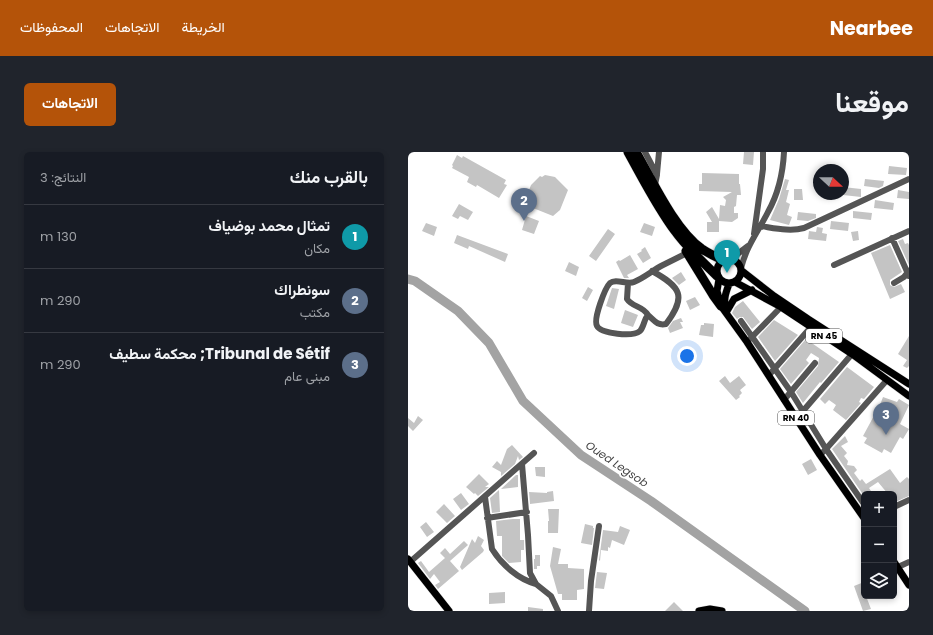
<!DOCTYPE html>
<html lang="ar">
<head>
<meta charset="utf-8">
<style>
	body { margin:0; font-family:Poppins,Vazirmatn,sans-serif; background:#20242c; color:#f1f3f6; direction:rtl }
	.controls { position:absolute; right:12px; bottom:12px; display:grid; overflow:hidden; border-radius:6px; box-shadow:0 2px 6px #0003 }
	.controls button { width:36px; height:36px; display:grid; place-items:center; padding:0; border:0; border-bottom:1px solid #363941; background:#171b24; color:#f1f3f6; font:20px sans-serif }
	.compass { position:absolute; left:405px; top:12px; width:36px; height:36px; border-radius:50%; background:#171b24; box-shadow:0 2px 6px #0003; rotate:112deg }
	.you { position:absolute; left:279px; top:204px; width:14px; height:14px; margin:-10px; border:3px solid #fff; border-radius:50%; background:#1a73e8; box-shadow:0 0 0 6px #1a73e833 }
	.badge { display:grid; place-items:center; width:26px; height:26px; border-radius:50%; background:#b45309; color:#fff; font-size:13px; font-weight:700 }
	.pin { position:absolute; translate:-50% -33px; filter:drop-shadow(0 1px 2px #0008) }
	.pin::after { content:''; position:absolute; top:21px; width:14px; height:12px; background:inherit; clip-path:polygon(0 0,100% 0,50% 100%) }
	.list { margin:0; padding:0; list-style:none }
	h2 { display:flex; justify-content:space-between; align-items:center; height:52px; margin:0; padding:0 16px; font-size:17px }
	h2 small { font-size:13px; font-weight:400; color:#9ea1a6 }
	.list li { display:grid; grid-template-columns:26px 1fr auto; gap:12px; align-items:center; box-sizing:border-box; height:64px; padding:0 16px; border-top:1px solid #363941 }
	.list b { display:block; font-size:15px; white-space:nowrap }
	.list p { margin:0; font-size:13px; white-space:nowrap; color:#9ea1a6 }
	.list em { font-size:13px; font-style:normal; color:#9ea1a6 }
	.icon { flex:none; width:22px; height:22px; fill:none; stroke:currentColor; stroke-width:2; stroke-linecap:round; stroke-linejoin:round }
	.map { position:relative; flex:none; width:501px; height:459px; overflow:hidden; direction:ltr; border-radius:6px }
	header { display:flex; align-items:center; gap:24px; box-sizing:border-box; height:56px; padding:0 20px; background:#b45309; color:#fff }
	header strong { font-size:19px }
	nav { display:flex; gap:22px; margin-inline-start:auto; font-size:14px }
	.intro { display:flex; align-items:center; justify-content:space-between; box-sizing:border-box; height:96px; padding:0 24px }
	h1 { margin:0; font-size:28px }
	.button { padding:10px 18px; border-radius:6px; background:#b45309; color:#fff; font-size:14px; font-weight:700 }
	main { display:flex; gap:24px; padding:0 24px }
	aside { flex:1; background:#171b24; border-radius:6px; box-shadow:0 2px 6px #0003 }
	.map>svg:first-child { display:block }
</style>
</head>
<body>
<header>
<strong>Nearbee</strong>
<nav><a>الخريطة</a><a>الاتجاهات</a><a>المحفوظات</a></nav>
</header>
<div class="intro"><h1>موقعنا</h1><a class="button">الاتجاهات</a></div>
<main>
<div class="map">
<svg width="501" height="459" viewBox="0 0 501 459">
	<rect width="100%" height="100%" fill="#fff"/>
	<g fill="none" stroke-linecap="round" stroke-linejoin="round">
		<path stroke="#a3a3a3" stroke-width="9" d="M0 127 7 129 50 159 81 191 115 249 173 303 243 349 397 459"/>
	</g>
	<path fill="#c4c4c4" d="M336 0H346L345 13 335 12Z
		M49 3 54 6 55 4 98 28 96 32 99 33 91 46 69 33 68 35 59 30 61 25 44 16 45 14 44 13Z
		M481 14 499 16 498 23 480 22Z
		M294 21 331 22V32H332L333 43H329L328 54 326 55V61H330V66L324 70 311 69V80H299V70H304L298 60 304 55 311 67 312 53 317 54 318 48 315 45 324 40 291 39V32H294Z
		M137 23 147 25 160 38 152 58 145 64 125 56 120 50 122 46 119 43 123 33 132 24 134 25Z
		M377 27 381 28 378 38H381L378 50 382 52 379 63 384 65 381 73 362 68 371 47Z
		M457 27 476 29 475 34 471 36 456 34Z
		M435 35 453 37V45L435 43Z
		M386 37H394L395 48H386Z
		M490 38 501 40V47L489 46Z
		M467 48 486 51 485 58 466 56Z
		M51 52 65 60 60 68 52 64 50 67 44 64Z
		M445 59 464 61 463 68 445 66Z
		M390 60 408 62V66L400 69 389 68Z
		M118 64 131 69 126 82 114 78Z
		M423 69 441 71 440 79 422 77Z
		M18 71 29 75 26 84 14 79Z
		M236 71 247 75 244 84 232 80Z
		M409 75 415 76 414 81 419 82 418 89 400 87 401 79 408 80Z
		M200 77 207 82 188 109 181 104Z
		M450 79 451 88 445 89 443 80Z
		M49 83 100 102 97 110 61 94 60 97 46 91Z
		M495 87 497 92 500 91 501 93V113L490 89Z
		M482 93 494 120 482 128V133L486 135 493 132 497 140 482 147 463 101Z
		M237 95 243 106 235 111 229 102 234 99 233 98Z
		M222 103 230 117 219 123 221 126H216L208 110 211 108 212 109Z
		M161 110 171 115 168 124 157 119Z
		M273 120 278 128 271 133 264 126Z
		M180 135 185 138 179 149 174 146Z
		M204 136 211 137 206 157 198 154Z
		M287 145 292 153 282 158 278 149Z
		M335 149 352 170 344 177 335 165H332L329 167 324 161 327 155Z
		M217 158 230 163 225 175 213 171Z
		M273 166 275 170H272L275 176 262 181 260 176 265 169Z
		M366 168 390 183 367 209 350 185Z
		M296 171 306 172 305 185 291 183 293 173H296Z
		M501 184V214L499 216 495 214 499 208 490 202Z
		M398 187 431 210 413 231 412 230 395 251 388 240 410 214 411 206 403 201 398 208 401 211 383 232 372 217Z
		M439 215 466 235 456 247 453 246 451 250 453 251 438 268 425 258 428 253 421 248 417 252 412 247Z
		M317 224 322 231 331 224 338 233 332 238 334 241 331 244 332 245 328 248 311 229Z
		M475 245 489 250 491 247 501 253 492 272 501 277 495 287 492 285 483 301 476 297 474 301 456 291 459 286 455 284 468 260 478 264 482 257 472 253Z
		M10 264 15 268 5 279 0 274V266L6 271Z
		M437 284 440 290 433 294 439 301 436 304 440 309 439 313 446 314 449 318 446 321 452 329 454 327 458 332 482 317 492 331 499 325 501 327V344L487 350 486 342H480L470 330 461 336 465 342H456V344L424 297Z
		M104 293 115 305 111 308 110 304 107 312 93 324V320L84 315 89 309 93 313 99 297Z
		M403 307 409 318 400 323 394 312Z
		M127 315H137V325L128 324Z
		M71 322 81 332 77 335H81L70 344 67 341 66 342 58 335Z
		M108 323H110V335L93 337Z
		M91 338 92 360 84 361 82 346Z
		M145 339 146 349 122 352 121 340 139 341V340Z
		M53 341 61 352 53 358 45 347Z
		M36 352 47 364 39 371 28 360Z
		M140 357H151L150 381H140V369H141Z
		M105 367H112V388H116V398H113V410L101 411 94 404V384H89L88 369Z
		M18 370 26 380 19 385 12 375Z
		M177 372 185 374V376H186L184 393 173 391Z
		M212 374 222 378 216 393 204 388 202 396 200 395V399L193 398 192 409 191 408 195 378 210 380Z
		M70 384 76 388 73 394 76 398 75 400 54 418 52 415 64 387 67 391Z
		M56 389 60 393 42 409 51 419 30 437 27 433 32 430 26 422 22 427 10 411 13 409 21 420 37 406 32 401 37 396 42 402Z
		M145 395 153 397 150 412H160V416L176 417V437L169 438V448H154V442H150L142 414Z
		M127 403H132V414H129V417H126V407H127Z
		M189 420 199 421 196 437 187 436Z
		M456 430V444H458L463 457 455 459 446 434Z
		M97 440V451L81 452V441Z
		M266 450 275 459H257Z
		M120 455 135 457V459H120Z"/>
	<g fill="none" stroke-linecap="round" stroke-linejoin="round">
		<g stroke="#dbdbdb" stroke-width="8">
			<path id="major" d="M309 119a12 12 0 1 1 24 0a12 12 0 1 1-24 0Z
				M334 119 366 144 400 167 501 232
				M311 127 309 139 313 154 339 190 412 303 456 366
				M327 130 373 155 444 202 501 244
				M318 156C315 148 318 140 321 132
				M319 159 326 147 344 138
				M0 407 41 459
				M486 410 501 433
				M291 459 302 457 314 459"/>
		</g>
		<g stroke="#dbdbdb" stroke-width="10">
			<path id="highway" d="M220 0C235 27 249 55 267 79 279 96 295 110 309 124
				M228 0C244 28 267 78 294 97 300 101 308 105 315 108
				M278 99 305 143 313 154"/>
		</g>
		<path stroke="#555" stroke-width="6" d="M237 0 249 23 247 33
			M249 22 251 0
			M352 74C366 76 382 80 396 76L501 27
			M346 82 355 17V0
			M484 86 501 124
			M323 107 340 94
			M426 113 501 79
			M333 116C339 93 350 80 360 60 370 42 375 20 376 0
			M244 119C273 135 279 144 258 172 249 174 246 168 240 163 236 167 236 175 232 179 225 185 193 182 189 174 185 167 197 136 202 131 208 126 219 133 226 130 236 126 245 118 255 113 263 109 271 105 279 101
			M220 131 219 147C224 155 235 154 240 163
			M486 131 496 125 501 119
			M333 169 383 240 418 297 456 352
			M342 187 373 155
			M361 223 403 175
			M376 248 407 211
			M388 266 395 259 444 202
			M412 303 418 297 479 228
			M114 312 120 383 122 421 128 432 143 444 150 459
			M77 345 84 397C94 413 110 427 128 432
			M486 355 501 348
			M79 366 119 360
			M2 410 126 301
			M490 415 501 410
			M181 459 183 429 191 374"/>
		<use href="#major" stroke="#000" stroke-width="7"/>
		<use href="#highway" stroke="#000" stroke-width="9"/>
	</g>
	<g text-anchor="middle" stroke-width="4" stroke-linejoin="round" paint-order="stroke">
		<g fill="#fff" stroke="#4c4c4c" stroke-width="1">
			<rect x="398" y="177" width="36" height="14" rx="3"/>
			<rect x="370" y="259" width="36" height="14" rx="3"/>
		</g>
		<g font-size="9" font-weight="bold" fill="#000">
			<text x="416" y="187">RN 45</text>
			<text x="388" y="269">RN 40</text>
		</g>
		<g font-size="11" font-style="italic" fill="#444" stroke="#fff">
			<text transform="translate(209 312) rotate(34)" y="4">Oued Legsob</text>
		</g>
	</g>
</svg>
<div class="controls">
<button>+</button>
<button>−</button>
<button><svg class="icon" aria-label="layers" viewBox="0 0 24 24"><path d="M12 4l9 5-9 5-9-5zM3 14l9 5 9-5"/></svg></button>
</div>
<svg class="compass" viewBox="-18 -18 36 36"><path d="M0-13l5 13h-10z" fill="#e53935"/><path d="M0 13l5-13h-10z" fill="#9ea1a6"/></svg>
<div class="you"></div>
<div class="pin badge" style="left:319px;top:121px;background:#0f9aa8">1</div>
<div class="pin badge" style="left:116px;top:69px;background:#5c6f8a">2</div>
<div class="pin badge" style="left:478px;top:283px;background:#5c6f8a">3</div>
</div>
<aside>
<h2>بالقرب منك<small>النتائج: 3</small></h2>
<ul class="list">
<li><span class="badge" style="background:#0f9aa8">1</span><div><b>تمثال محمد بوضياف</b><p>مكان</p></div><em>130 m</em></li>
<li><span class="badge" style="background:#5c6f8a">2</span><div><b>سونطراك</b><p>مكتب</p></div><em>290 m</em></li>
<li><span class="badge" style="background:#5c6f8a">3</span><div><b>Tribunal de Sétif; محكمة سطيف</b><p>مبنى عام</p></div><em>290 m</em></li>
</ul>
</aside>
</main>
</body>
</html>
